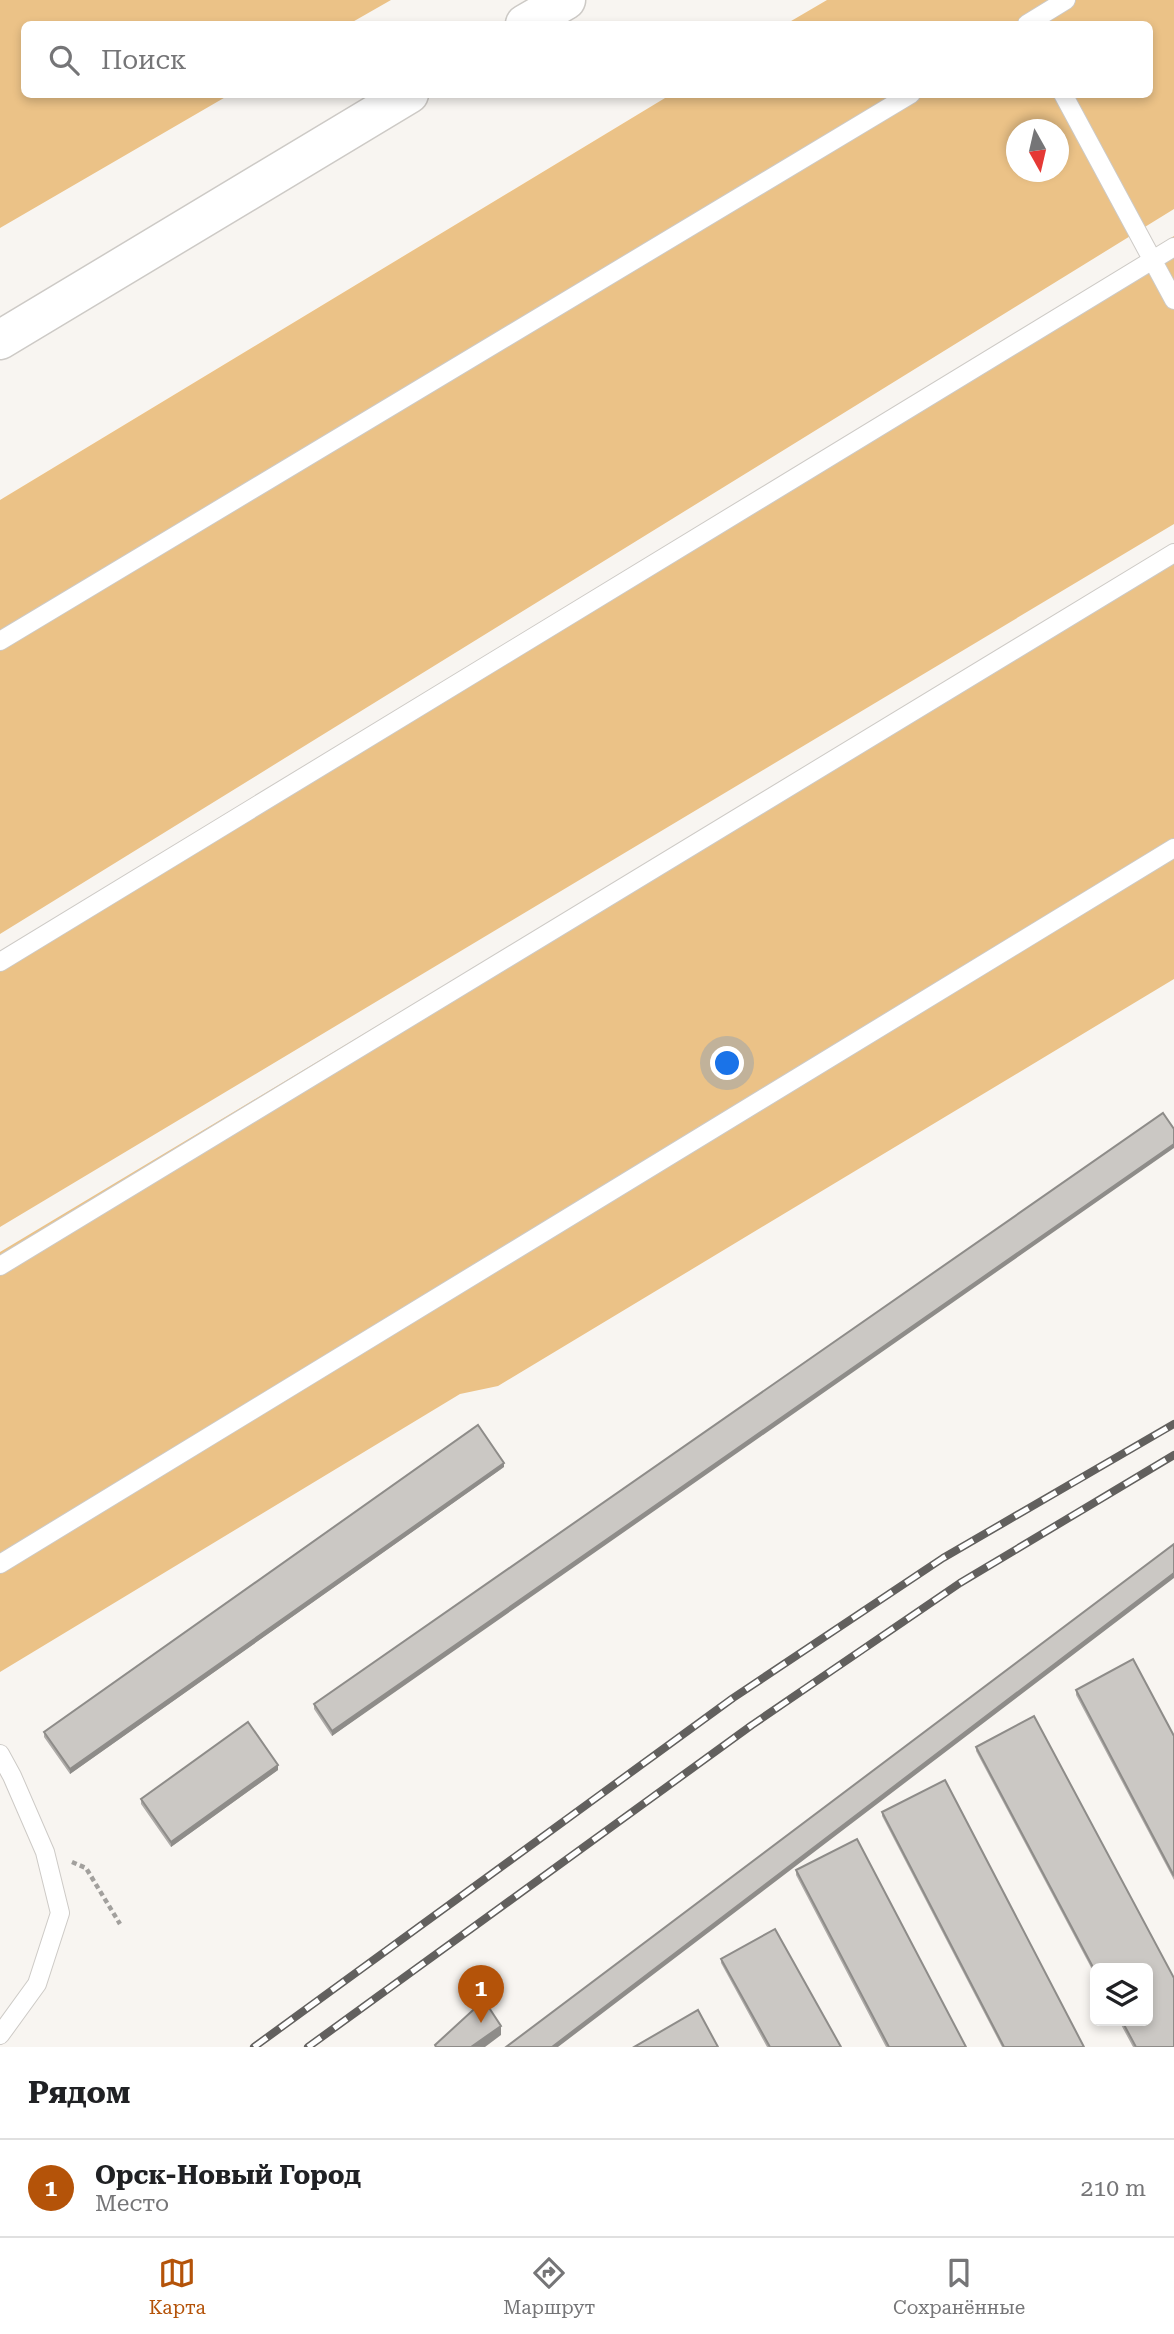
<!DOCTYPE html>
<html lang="ru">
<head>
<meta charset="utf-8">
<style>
	body { margin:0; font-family:"Roboto Serif",serif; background:#f2f2f2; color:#202124 }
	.controls { position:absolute; right:21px; bottom:21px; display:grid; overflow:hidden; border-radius:10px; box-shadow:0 4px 10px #0003 }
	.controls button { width:63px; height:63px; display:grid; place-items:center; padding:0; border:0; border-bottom:2px solid #e0e0e0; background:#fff; color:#202124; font:35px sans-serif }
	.compass { position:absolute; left:1006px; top:119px; width:63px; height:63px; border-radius:50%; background:#fff; box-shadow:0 4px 10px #0003; rotate:172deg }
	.you { position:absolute; left:728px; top:1064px; width:24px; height:24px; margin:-18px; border:5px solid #fff; border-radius:50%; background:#1a73e8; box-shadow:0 0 0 10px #1a73e833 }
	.badge { display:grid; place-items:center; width:46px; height:46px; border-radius:50%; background:#b45309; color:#fff; font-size:23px; font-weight:700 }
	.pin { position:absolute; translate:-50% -58px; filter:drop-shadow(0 2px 4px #0008) }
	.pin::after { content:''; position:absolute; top:37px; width:24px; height:21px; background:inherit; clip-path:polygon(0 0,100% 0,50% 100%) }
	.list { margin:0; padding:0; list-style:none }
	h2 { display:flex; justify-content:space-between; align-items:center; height:91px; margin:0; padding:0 28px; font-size:30px }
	h2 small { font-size:23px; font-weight:400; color:#757577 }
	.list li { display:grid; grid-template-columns:46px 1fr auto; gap:21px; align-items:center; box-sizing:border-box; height:98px; padding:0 28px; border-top:2px solid #e0e0e0 }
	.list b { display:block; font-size:26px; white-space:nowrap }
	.list p { margin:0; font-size:23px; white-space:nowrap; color:#757577 }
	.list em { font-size:23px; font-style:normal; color:#757577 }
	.icon { flex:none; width:38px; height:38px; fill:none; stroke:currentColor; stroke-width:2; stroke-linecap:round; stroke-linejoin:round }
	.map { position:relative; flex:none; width:1174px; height:2047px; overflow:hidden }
	.search { position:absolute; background:#fff; box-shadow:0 4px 10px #0003; left:21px; right:21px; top:21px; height:77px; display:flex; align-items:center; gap:18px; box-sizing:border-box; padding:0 24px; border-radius:10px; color:#757577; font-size:26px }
	.sheet { height:189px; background:#fff }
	nav { display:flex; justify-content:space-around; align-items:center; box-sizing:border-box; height:98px; border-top:2px solid #e0e0e0; background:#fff; font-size:19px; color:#757577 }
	nav a { display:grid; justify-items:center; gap:4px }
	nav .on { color:#b45309 }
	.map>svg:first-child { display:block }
</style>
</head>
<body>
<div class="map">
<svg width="1174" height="2047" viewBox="0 0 1174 2047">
	<rect width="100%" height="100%" fill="#f8f5f1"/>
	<path fill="#ebc287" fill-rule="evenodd" d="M0 0H391L349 24H24V94L229 95 0 228Z
		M827 0H1174V209L0 934V500L670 95 1150 94V24H786ZM1016 130H1058V172H1016Z
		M1174 236V524L0 1227V963L437 688Z
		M1174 548V979L498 1386 460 1394 0 1672V1252Z"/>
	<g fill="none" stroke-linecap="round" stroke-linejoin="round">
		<g stroke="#cdcac6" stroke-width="20">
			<path id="service" d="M1027 24 1066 0
				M1063 94 1174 300
				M0 641 911 94
				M0 962 1174 247
				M0 1266 1174 553
				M0 1564 1174 848
				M0 1754 12 1776 45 1852 60 1913 37 1984 0 2035"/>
		</g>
		<g stroke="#cdcac6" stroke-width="41">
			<path id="secondary" d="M525 24 566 0
				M0 340 409 94"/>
		</g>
		<path stroke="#a2a09d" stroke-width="4.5" stroke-dasharray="5 3.5" stroke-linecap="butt" d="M72 1862 86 1868 120 1924"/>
		<use href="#service" stroke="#fff" stroke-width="18"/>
		<use href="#secondary" stroke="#fff" stroke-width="38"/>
		<g stroke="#62605e" stroke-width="8">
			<path id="rail" d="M254 2047 733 1698 943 1558 1174 1424
				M308 2047 752 1725 960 1583 1174 1455"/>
		</g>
		<use href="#rail" stroke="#fff" stroke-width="5" stroke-dasharray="16" stroke-linecap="butt"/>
	</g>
	<path fill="#afaca9" d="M1174 1129 332 1736 314 1709V1704Z
		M504 1467 70 1774 44 1737V1732Z
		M1076 1690 1174 1736V1880L1076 1695Z
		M976 1747 1174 2047H1133L1119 2021H1148L1095 1968V1975L976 1751Z
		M278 1770 171 1847 141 1804V1799Z
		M882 1812 1084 2047H1002L882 1816Z
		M796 1870 966 2047H886L796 1875Z
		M721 1959 841 2047H767L721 1963Z"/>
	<path fill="#8e8c89" d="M1174 1144V1148L332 1736V1731Z
		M504 1463V1467L70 1774V1769Z
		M1174 1573V1578L558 2047H552Z
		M278 1765V1770L171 1847V1842Z
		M501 2026V2035L485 2047H471Z"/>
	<path fill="#cbc8c4" stroke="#8e8c89" stroke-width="2" d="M1163 1113 1174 1129V1144L332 1731 314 1704Z
		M478 1425 504 1463 70 1769 44 1732Z
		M1174 1544V1573L552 2047H506Z
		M1133 1659 1174 1736V1876L1076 1690Z
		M1034 1716 1174 1978V2047H1136L1122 2021H1148V1968H1095V1971L976 1747Z
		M248 1722 278 1765 171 1842 141 1799Z
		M945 1780 1084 2047H1004L882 1812Z
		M857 1839 966 2047H889L796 1870Z
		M775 1929 841 2047H770L721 1959Z
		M484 2000 501 2026 471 2047H436L435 2045Z
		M698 2010 718 2047H634Z"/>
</svg>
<div class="controls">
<button><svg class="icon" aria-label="layers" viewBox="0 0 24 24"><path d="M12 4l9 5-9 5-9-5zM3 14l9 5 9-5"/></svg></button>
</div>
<svg class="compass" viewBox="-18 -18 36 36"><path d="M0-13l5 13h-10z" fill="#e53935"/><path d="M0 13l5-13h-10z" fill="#757577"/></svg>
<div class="you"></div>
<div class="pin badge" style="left:481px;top:2023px">1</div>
<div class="search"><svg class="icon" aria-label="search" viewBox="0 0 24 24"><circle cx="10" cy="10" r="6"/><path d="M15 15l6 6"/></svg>Поиск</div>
</div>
<section class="sheet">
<h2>Рядом<small></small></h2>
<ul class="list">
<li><span class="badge">1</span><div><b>Орск-Новый Город</b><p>Место</p></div><em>210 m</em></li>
</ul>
</section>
<nav>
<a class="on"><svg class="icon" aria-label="map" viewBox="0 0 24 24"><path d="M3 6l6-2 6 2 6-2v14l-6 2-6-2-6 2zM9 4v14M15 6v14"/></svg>Карта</a>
<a><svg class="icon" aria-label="directions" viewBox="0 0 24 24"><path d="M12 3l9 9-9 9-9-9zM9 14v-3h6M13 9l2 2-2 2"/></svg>Маршрут</a>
<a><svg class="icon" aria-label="saved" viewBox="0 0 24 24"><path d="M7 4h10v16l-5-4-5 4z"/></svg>Сохранённые</a>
</nav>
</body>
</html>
